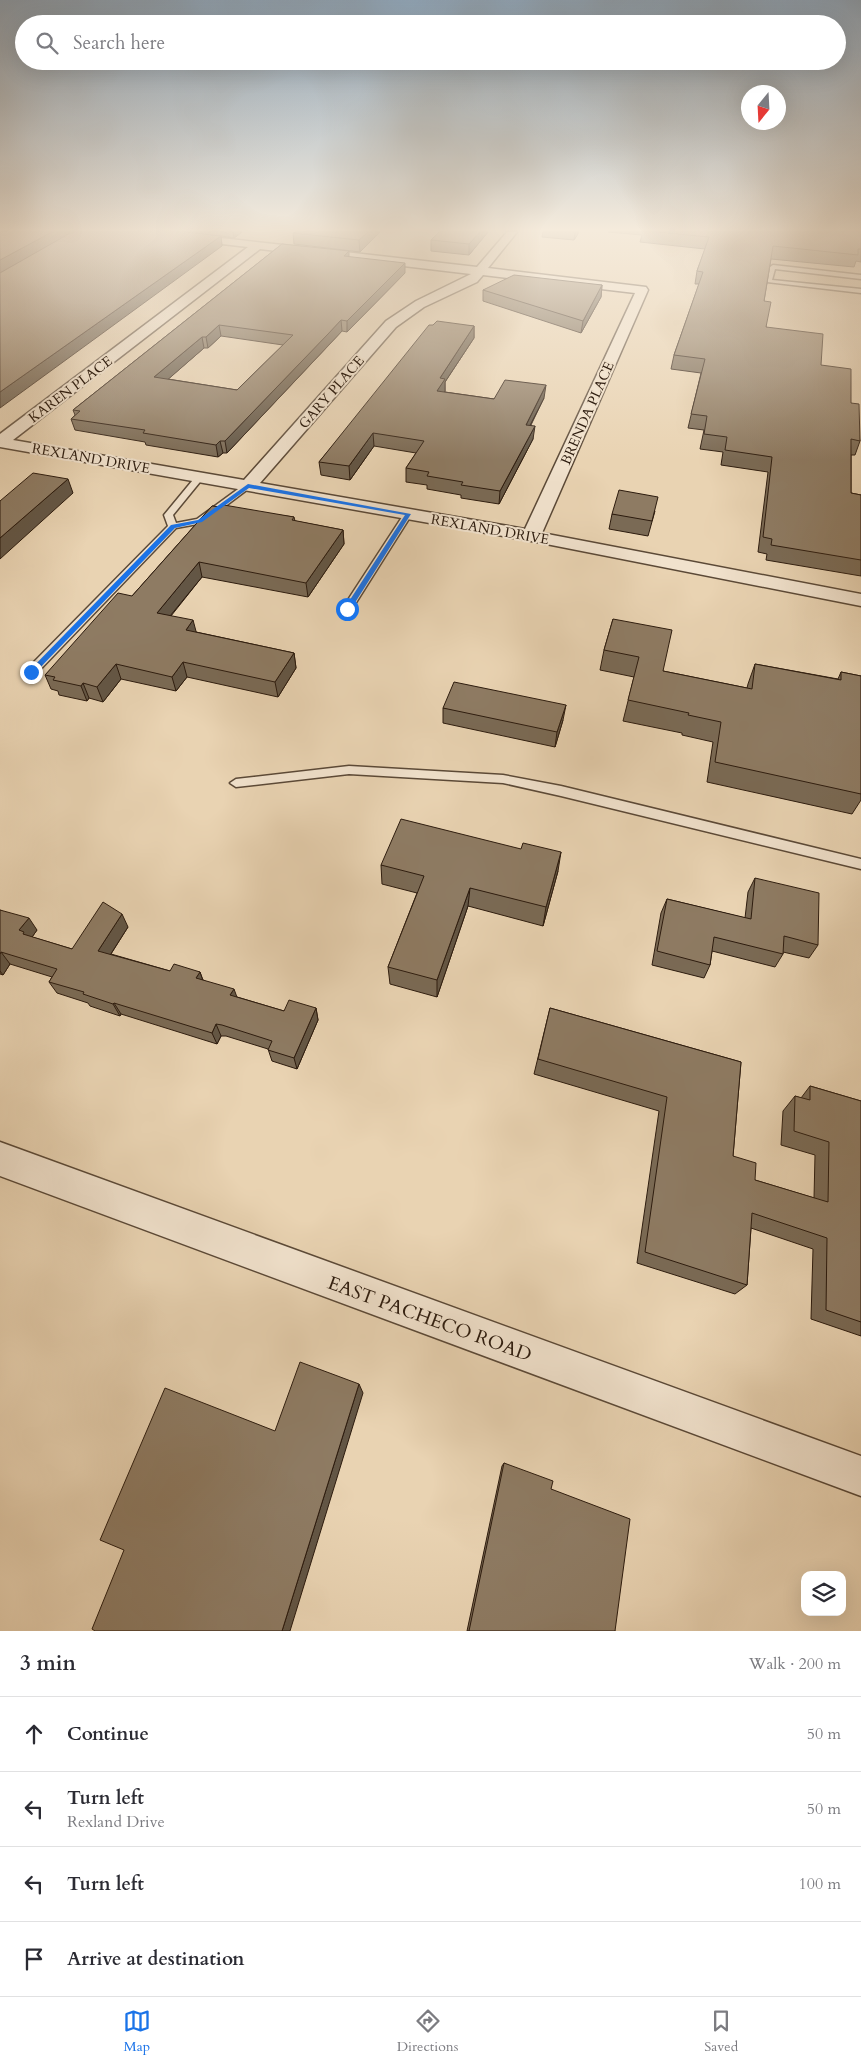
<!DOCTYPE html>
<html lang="en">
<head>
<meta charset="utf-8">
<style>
	body { margin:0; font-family:Cardo,serif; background:#f2f2f3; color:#2b2b33 }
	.controls { position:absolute; right:15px; bottom:15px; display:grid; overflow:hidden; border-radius:10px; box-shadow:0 5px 20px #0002 }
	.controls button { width:45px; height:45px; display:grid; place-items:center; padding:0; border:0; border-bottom:1px solid #e1e1e2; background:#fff; color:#2b2b33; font:25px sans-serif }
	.compass { position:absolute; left:741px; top:85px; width:45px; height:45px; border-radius:50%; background:#fff; box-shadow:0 5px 20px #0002; rotate:198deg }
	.stop { position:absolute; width:15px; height:15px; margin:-11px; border:4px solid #1a73e8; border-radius:50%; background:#fff }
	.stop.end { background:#1a73e8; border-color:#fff; box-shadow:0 1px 5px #0008 }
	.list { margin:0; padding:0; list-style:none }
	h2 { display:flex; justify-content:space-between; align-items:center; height:65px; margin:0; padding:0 20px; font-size:21px }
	h2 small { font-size:16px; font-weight:400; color:#7c7c81 }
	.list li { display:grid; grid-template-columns:32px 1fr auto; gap:15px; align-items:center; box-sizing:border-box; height:75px; padding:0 20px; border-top:1px solid #e1e1e2 }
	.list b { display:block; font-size:19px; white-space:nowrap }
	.list p { margin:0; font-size:16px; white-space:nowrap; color:#7c7c81 }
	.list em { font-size:16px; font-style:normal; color:#7c7c81 }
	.icon { flex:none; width:28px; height:28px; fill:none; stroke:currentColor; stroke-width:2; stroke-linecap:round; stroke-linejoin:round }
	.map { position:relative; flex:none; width:861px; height:1631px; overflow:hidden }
	.search { position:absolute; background:#fff; box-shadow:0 5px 20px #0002; left:15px; right:15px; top:15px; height:55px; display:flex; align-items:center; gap:12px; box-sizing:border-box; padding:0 18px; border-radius:28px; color:#7c7c81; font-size:19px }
	.sheet { height:365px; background:#fff }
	nav { display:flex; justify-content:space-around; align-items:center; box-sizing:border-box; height:70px; border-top:1px solid #e1e1e2; background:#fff; font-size:14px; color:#7c7c81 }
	nav a { display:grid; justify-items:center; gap:2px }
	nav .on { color:#1a73e8 }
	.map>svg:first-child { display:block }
</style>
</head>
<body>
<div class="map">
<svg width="861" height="1631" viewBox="0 0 861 1631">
	<rect width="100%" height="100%" fill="#e9d3b2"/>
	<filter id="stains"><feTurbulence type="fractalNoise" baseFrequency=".004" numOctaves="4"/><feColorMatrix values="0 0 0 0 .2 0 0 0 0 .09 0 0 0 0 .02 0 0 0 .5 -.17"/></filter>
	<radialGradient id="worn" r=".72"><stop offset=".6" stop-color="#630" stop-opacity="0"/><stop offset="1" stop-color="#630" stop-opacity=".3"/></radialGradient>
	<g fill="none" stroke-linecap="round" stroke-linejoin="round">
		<g stroke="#5b4937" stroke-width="3">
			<path id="service" d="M773 265 861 275V279L775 269 772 280 861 289V293L767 282 770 267Z
				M197 475 204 477 173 515 176 523 197 519 245 484 252 486 203 523 176 528 35 675H27L26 672 27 669 168 526 164 515Z
				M408 511 412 514 352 609 347 612 343 611 342 609 404 514Z
				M349 766 503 775 561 786 861 859V869L561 796 503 783 349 774 236 787 230 783 236 779Z"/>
		</g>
		<g stroke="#5b4937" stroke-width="3">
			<path id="minor" d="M139 232H169L477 267 507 232H517L488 268 646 287 648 290 542 533 861 594V606L531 541 0 447V434L248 247 144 235ZM260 249 471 274 416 301 386 321 244 480 13 440ZM483 275 635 293 525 529 260 483 396 327 424 307 477 282Z
				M0 1142 861 1456V1496L0 1176Z"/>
		</g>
		<use href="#service" fill="#f1e2cd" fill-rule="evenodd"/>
		<use href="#minor" fill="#f1e2cd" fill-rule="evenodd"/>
	</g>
	<path fill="#7a6a55" stroke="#2c1b0e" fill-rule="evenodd" d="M0 232H242L234 238 221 236 222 246Z
		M380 232 360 252 294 244 293 233Z
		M488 232 469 255 431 251V240Z
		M543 232H579L574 240 542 237Z
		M608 232H861V262L856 261 854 267 771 259 764 301 766 327 821 365 851 403 860 441 855 455H851V493L861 495V576L766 560 767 554 758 552 768 472 721 465 723 452 700 449 704 430 688 428 701 373 671 369 674 355 699 284H695L697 271 705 249 640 242 642 235Z
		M282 244 349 257 405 273 347 332 342 331 329 345 227 453H223L218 457 146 445 145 442 75 430 71 419 75 415 73 410ZM221 336 283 345 237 390 168 379 204 348H208Z
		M602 285 601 297 581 333 483 301V290Z
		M433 325 474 326V338L445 382V392L494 399 544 398 531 425 533 439 499 504 461 498V495L427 489V485L406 482V468L416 453 374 446 350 480 321 475 319 462Z
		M212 506 294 517 295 521 343 530 344 544 308 597 202 577 171 616 196 632 294 653 296 668 278 697 187 677 176 691 121 679 103 702 89 698 87 701 59 695 58 691 51 689 45 675 132 596Z
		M655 511 648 536 609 529 612 514Z
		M613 619 663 671 747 688 748 684 755 664 838 679 841 672 861 676V800L852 814 707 782 713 742 682 735V733L623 721 634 677 600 670 604 650Z
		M443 708 563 720 555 747 443 723Z
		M381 865 558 871 543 926 468 906 437 997 390 984 388 967 417 893 382 884Z
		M755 878 818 945 809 958 783 952V954L775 967 712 951 710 965 704 978 652 965 661 913 667 899 745 918 748 892Z
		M0 910 37 930 32 937 72 949 128 927 111 954 170 971 200 972 203 980 237 997 284 1011 316 1008 318 1020 297 1069 272 1061 268 1049 226 1036H221L217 1044 121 1014 120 1016 90 1006 88 1003 57 993 49 982 52 977 10 964 3 975 0 974Z
		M550 1008 741 1062 733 1156 755 1180 814 1198 815 1155 781 1145 783 1111 795 1096 801 1098 810 1086 861 1101V1336L811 1319 813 1249 751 1228 747 1285 735 1294 637 1263 659 1111 534 1074Z
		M504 1463 551 1489 615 1631H467L502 1466Z"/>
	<path fill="#635645" stroke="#2c1b0e" d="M52 232H73L0 273V260Z
		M233 232H242L234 238Z
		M368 232H380L360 252 359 240Z
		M480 232H488L469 255V244Z
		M575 232H579L574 240Z
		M221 236 222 246 0 408V392Z
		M349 251V261L344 256Z
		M405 263V273L347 332V321Z
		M602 285 601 297 581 333 583 321Z
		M341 320 342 331 227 453 225 441Z
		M219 325 221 336 208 348 206 337Z
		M474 326V338L445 382V391L437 404V391L440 378Z
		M202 337 204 348 157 389 154 377Z
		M546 385 544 398 524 437 526 425Z
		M535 426 533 439 499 504 500 491Z
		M373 433 374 446 350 480 349 466Z
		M220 441 223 453 218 457 216 445Z
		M68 479 73 493 0 559V538Z
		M343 530 344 544 308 597 306 583Z
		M199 562 202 577 161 627 157 613Z
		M193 620 197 635 186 630Z
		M294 653 296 668 278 697 275 682Z
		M183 662 187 677 176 691 172 677Z
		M116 664 121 679 103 702 97 687Z
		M83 683 89 698 87 701 81 686Z
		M566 705 563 720 555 747 557 732Z
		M561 852 558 871 543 926 546 907Z
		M470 888 468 906 437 997V980Z
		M122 914 128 927 105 963 98 951Z
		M29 918 37 930 30 940 19 930Z
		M1 952 10 964 3 975 0 971V954Z
		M200 972 204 984 196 978Z
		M234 989 238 1000 230 995Z
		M114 1003 121 1014 120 1016 113 1004Z
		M316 1008 318 1020 297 1069 294 1058Z
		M216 1024 221 1036 217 1044 212 1033Z
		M359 1384 363 1393 290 1631H282Z"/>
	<path fill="#8e7b63" stroke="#2c1b0e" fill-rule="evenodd" d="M0 232H52L0 260Z
		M72 232H186L221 236 0 392V273Z
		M295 232H368L359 240 293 233Z
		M439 232H480L469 244 431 240Z
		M658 232H861V249H858V255L773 246 764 301 771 302 766 327 823 334 821 365 851 369V403L859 404 860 441 851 439V493L861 495V560L771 545 772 539 763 537 772 457 725 450 727 437 704 434 707 416 691 414 705 359 674 355 703 272 697 271 709 237Z
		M282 244 349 251 344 256 405 263 347 321 341 320 328 334 225 441H220L216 445 143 433 145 430 71 419 80 411 73 410ZM219 325 293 335 237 390 154 377 202 337H206Z
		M514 275 602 285 583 321 483 290Z
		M437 321 474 326 440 378 445 379 437 391 494 399 505 380 546 385 526 425 535 426 500 491 461 485 463 482 427 476 429 472 406 468 424 441 373 433 349 466 319 462 429 325H433Z
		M33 473 68 479 0 538V501Z
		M619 490 658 497 652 521 612 514Z
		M224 505 294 517 292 520 343 530 306 583 199 562 157 613 193 620 186 630 294 653 275 682 183 662 172 677 116 664 97 687 83 683 81 686 53 680 55 677 45 675 118 593 132 596 212 506 222 507Z
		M613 619 672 630 663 671 752 689 755 664 841 680V672L861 676V794L715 762 721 722 688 715 689 713 628 700 639 657 604 650Z
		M454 682 566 705 557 732 443 708Z
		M401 819 521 849 523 843 561 852 546 907 470 888 437 980 388 967 424 876 381 865Z
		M755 878 819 893 818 945 784 936 783 954 714 937 710 965 657 951 667 899 751 919Z
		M103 902 122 914 98 951 170 971 174 964 200 972 196 978 234 989 230 995 284 1011 289 1000 316 1008 294 1058 268 1050 272 1041 222 1025 216 1024 212 1033 114 1003 113 1004 83 994 84 992 49 982 57 969 1 952 0 954V910L29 918 19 930 24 932 23 934 72 949Z
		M550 1008 741 1062 733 1156 756 1163 755 1180 828 1202 829 1142 794 1131 795 1096 810 1100V1086L861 1101V1322L826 1310 827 1238 752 1213 747 1285 645 1252 667 1097 538 1059Z
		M300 1362 359 1384 282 1631H95L92 1629 124 1550 100 1540 165 1388 275 1431Z
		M504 1463 553 1481 551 1489 630 1519 615 1631H469Z"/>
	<linearGradient id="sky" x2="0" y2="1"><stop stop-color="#8fa7bc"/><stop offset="0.5" stop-color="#f5ebdc"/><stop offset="1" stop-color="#f5ebdc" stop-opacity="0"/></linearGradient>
	<rect width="861" height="460" fill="url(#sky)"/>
	<path fill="#1a73e8" d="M248 484 411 514 351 609 347 611 344 609 405 515 249 488 202 522 175 528 34 674H29V671L171 525 198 520Z"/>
	<g text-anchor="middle" stroke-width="4" stroke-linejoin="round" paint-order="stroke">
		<g font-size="14" fill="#2c1b0e" stroke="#f1e2cd">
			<text transform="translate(70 389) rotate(-37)" y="5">KAREN PLACE</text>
			<text transform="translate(331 392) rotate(-49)" y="5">GARY PLACE</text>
			<text transform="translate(587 413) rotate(-66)" y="5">BRENDA PLACE</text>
			<text transform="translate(91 458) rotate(10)" y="5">REXLAND DRIVE</text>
			<text transform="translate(490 529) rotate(10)" y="5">REXLAND DRIVE</text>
		</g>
		<g font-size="19" fill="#2c1b0e" stroke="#f1e2cd">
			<text transform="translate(430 1318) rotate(20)" y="7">EAST PACHECO ROAD</text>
		</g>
	</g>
	<rect width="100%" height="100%" filter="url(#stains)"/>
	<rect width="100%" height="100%" fill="url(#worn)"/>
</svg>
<div class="controls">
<button><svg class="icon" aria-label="layers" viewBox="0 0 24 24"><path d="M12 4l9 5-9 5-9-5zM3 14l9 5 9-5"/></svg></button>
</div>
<svg class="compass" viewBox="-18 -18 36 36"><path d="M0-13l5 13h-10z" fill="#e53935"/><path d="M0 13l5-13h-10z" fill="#7c7c81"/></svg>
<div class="stop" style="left:347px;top:609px"></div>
<div class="stop end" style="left:31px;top:672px"></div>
<div class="search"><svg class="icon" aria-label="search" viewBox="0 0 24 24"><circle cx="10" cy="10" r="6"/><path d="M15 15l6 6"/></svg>Search here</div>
</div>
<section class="sheet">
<h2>3 min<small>Walk · 200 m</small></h2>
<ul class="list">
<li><svg class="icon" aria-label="ahead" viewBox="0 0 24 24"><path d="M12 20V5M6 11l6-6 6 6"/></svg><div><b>Continue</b></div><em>50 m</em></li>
<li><svg class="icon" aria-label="left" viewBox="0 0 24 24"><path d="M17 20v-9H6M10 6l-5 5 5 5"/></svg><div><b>Turn left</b><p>Rexland Drive</p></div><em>50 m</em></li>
<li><svg class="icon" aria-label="left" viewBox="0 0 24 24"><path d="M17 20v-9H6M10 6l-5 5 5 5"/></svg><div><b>Turn left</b></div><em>100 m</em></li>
<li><svg class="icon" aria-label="arrive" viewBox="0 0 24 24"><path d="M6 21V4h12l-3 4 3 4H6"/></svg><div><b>Arrive at destination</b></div></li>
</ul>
</section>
<nav>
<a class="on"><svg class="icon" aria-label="map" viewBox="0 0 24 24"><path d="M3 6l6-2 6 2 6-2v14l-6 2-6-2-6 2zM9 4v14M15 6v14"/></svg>Map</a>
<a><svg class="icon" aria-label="directions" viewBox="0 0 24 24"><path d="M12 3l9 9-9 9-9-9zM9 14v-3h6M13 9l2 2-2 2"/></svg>Directions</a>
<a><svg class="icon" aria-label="saved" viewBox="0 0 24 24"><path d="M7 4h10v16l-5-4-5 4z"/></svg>Saved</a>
</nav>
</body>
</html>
